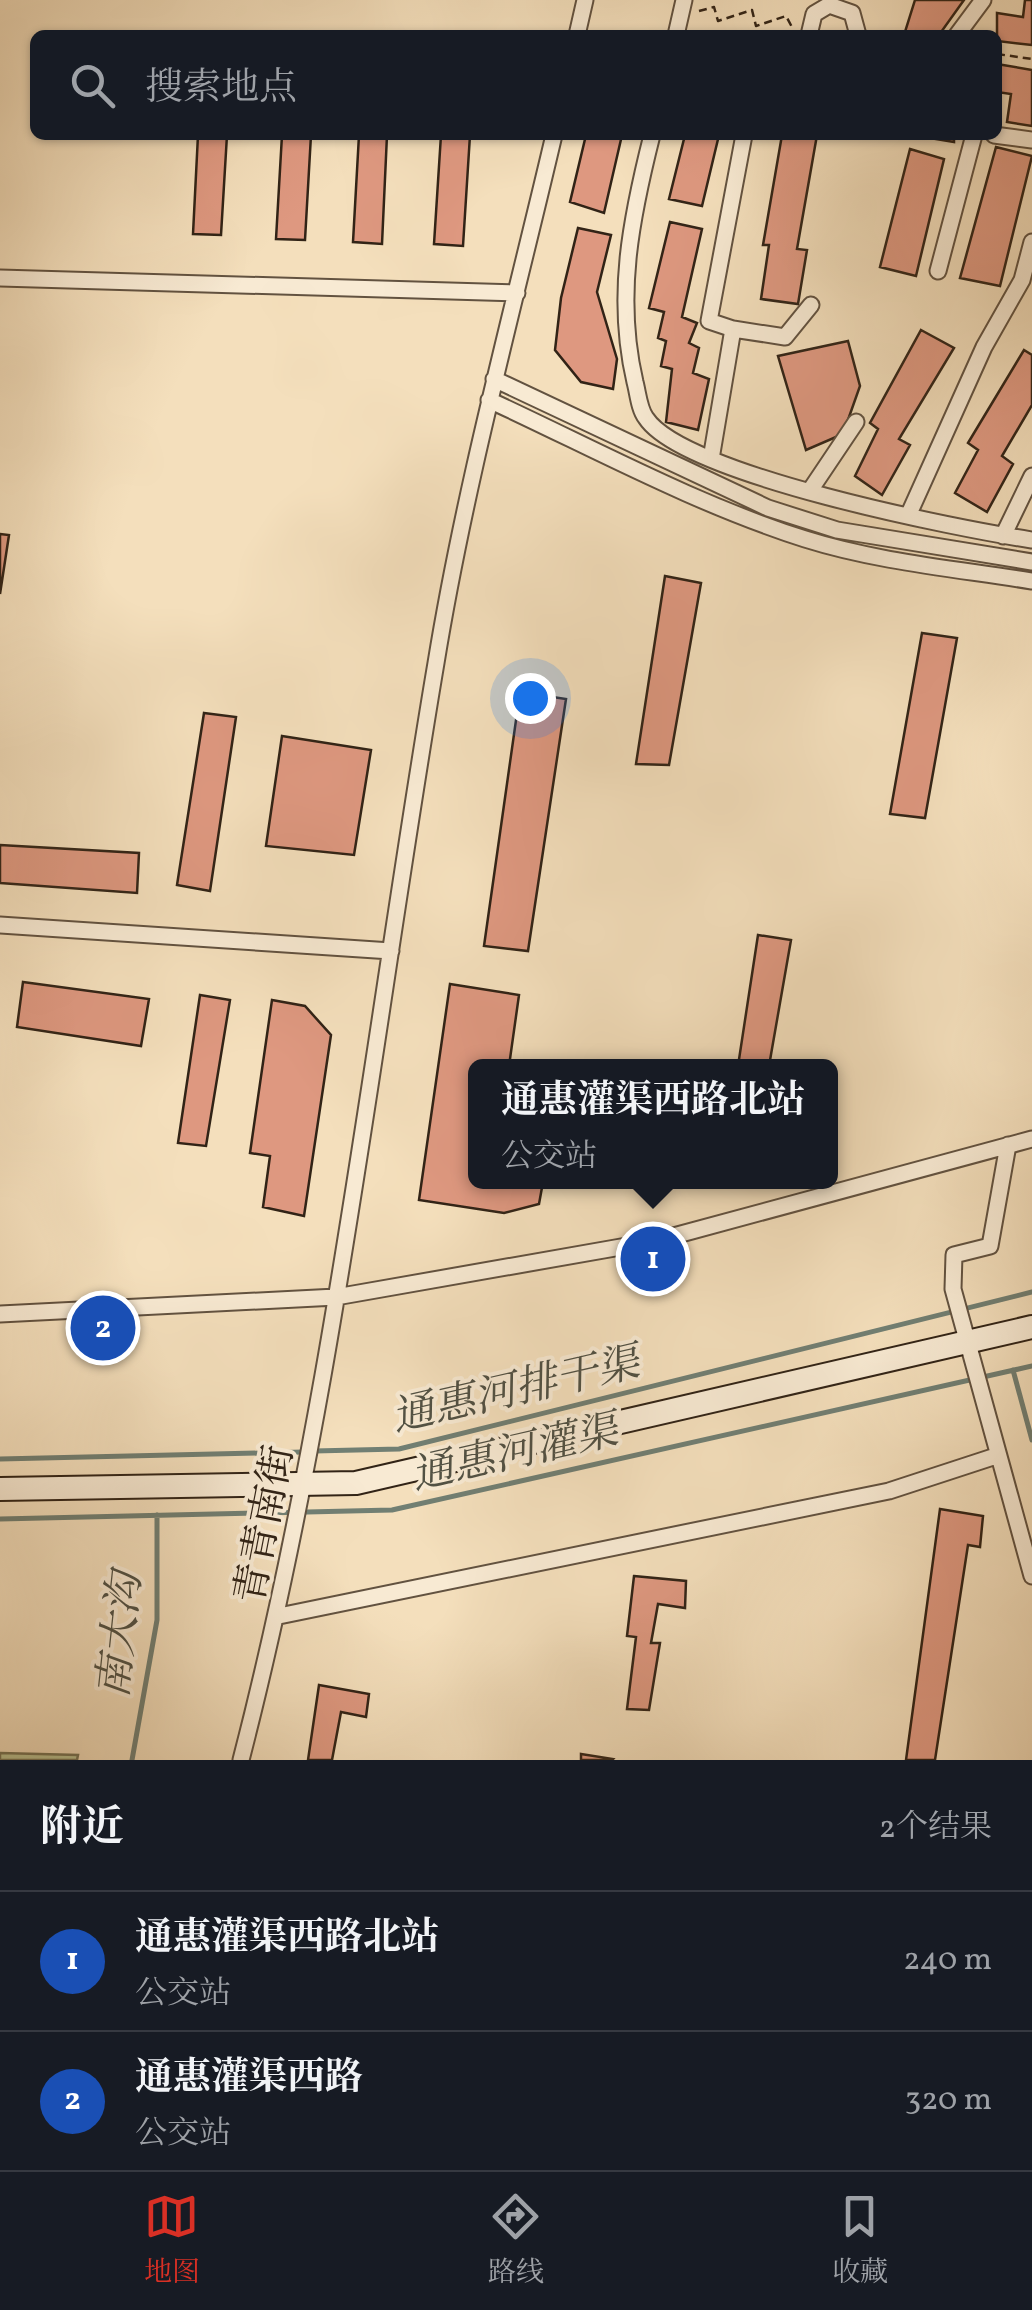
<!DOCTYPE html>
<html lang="zh">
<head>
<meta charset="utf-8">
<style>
	body { margin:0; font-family:Vollkorn,"Noto Serif SC",serif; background:#20242c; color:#f1f3f6 }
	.you { position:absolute; left:530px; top:698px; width:35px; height:35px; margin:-25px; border:8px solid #fff; border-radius:50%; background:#1a73e8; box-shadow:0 0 0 15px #1a73e833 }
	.badge { display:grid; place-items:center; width:65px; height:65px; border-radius:50%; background:#d93025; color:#fff; font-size:32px; font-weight:700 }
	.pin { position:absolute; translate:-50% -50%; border:5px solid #fff; box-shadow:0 2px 10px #0006 }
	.popup { position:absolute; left:468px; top:1059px; width:370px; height:130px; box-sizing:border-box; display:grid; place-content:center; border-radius:15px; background:#171b24; filter:drop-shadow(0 2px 8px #0005); font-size:32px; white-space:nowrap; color:#9ea1a6 }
	.popup b { font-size:38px; color:#f1f3f6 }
	.popup::after { content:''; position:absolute; left:50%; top:100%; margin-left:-20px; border:20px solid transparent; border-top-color:#171b24 }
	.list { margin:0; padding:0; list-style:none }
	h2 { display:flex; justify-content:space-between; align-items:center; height:130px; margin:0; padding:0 40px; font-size:42px }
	h2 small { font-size:32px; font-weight:400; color:#9ea1a6 }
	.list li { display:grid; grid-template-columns:65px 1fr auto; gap:30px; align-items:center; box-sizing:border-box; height:140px; padding:0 40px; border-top:2px solid #363941 }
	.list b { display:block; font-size:38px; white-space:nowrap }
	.list p { margin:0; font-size:32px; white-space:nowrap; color:#9ea1a6 }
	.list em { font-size:32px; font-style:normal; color:#9ea1a6 }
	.icon { flex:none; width:55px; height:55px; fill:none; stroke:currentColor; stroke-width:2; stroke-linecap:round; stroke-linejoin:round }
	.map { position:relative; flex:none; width:1032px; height:1760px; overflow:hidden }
	.search { position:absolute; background:#171b24; box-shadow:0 2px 8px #0004; left:30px; right:30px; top:30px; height:110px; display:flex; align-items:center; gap:25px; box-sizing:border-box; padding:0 35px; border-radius:15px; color:#9ea1a6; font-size:38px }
	.sheet { height:410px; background:#171b24 }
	nav { display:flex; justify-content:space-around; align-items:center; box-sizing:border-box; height:140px; border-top:2px solid #363941; background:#171b24; font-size:28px; color:#9ea1a6 }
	nav a { display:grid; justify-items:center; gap:5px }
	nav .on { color:#d93025 }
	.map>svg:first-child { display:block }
</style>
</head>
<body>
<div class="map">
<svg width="1032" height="1760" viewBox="0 0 1032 1760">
	<rect width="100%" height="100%" fill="#f4dfbc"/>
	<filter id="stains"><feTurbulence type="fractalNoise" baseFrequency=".002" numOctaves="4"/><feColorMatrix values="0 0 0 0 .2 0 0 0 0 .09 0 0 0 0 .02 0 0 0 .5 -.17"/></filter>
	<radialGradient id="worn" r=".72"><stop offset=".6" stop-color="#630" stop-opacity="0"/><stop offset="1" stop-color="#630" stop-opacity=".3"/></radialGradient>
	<path fill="#b9c292" stroke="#757254" stroke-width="2.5" d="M0 1753 78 1755 77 1760H0Z"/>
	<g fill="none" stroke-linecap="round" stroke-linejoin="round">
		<path stroke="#717f73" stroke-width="5" d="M1013 1370 1032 1440
			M314 1451 399 1449 1032 1292
			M0 1459 303 1452
			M0 1519 392 1510 1032 1366
			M132 1760 157 1620V1515"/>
	</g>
	<path fill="#de9880" stroke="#312316" stroke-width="2.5" d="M915 0H964L939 35 905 32Z
		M1025 0H1032V45L997 41V13L1023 17Z
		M997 64 1032 70V126L1007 122 1011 94 997 92Z
		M198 135H227L221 235 193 234Z
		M282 135H311L305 240 276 239Z
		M359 135H387L382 244 353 242Z
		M441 135H470L463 246 434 244Z
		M586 135H622L604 213 570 202Z
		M685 135H719L702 206 669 199Z
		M782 135H817L797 249 807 250 798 304 761 299 769 245H763Z
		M912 135H954V142Z
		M996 147 1032 156 1000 286 960 278Z
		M910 149 944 159 916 276 880 267Z
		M670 222 702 229 682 317 697 323 689 343 699 348 693 373 709 379 698 430 666 422 672 369 661 366 666 341 658 338 664 312 649 308Z
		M578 228 611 235 597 292 617 359 613 389 581 382 555 350 561 298Z
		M921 330 954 348 899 439 910 445 882 495 855 476 878 429 870 423Z
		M848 341 860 386 843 434 806 450 778 356Z
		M1024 350 1032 355V405L1002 456 1013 464 987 512 955 493 978 450 968 443Z
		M0 534 9 535 0 594Z
		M665 576 701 583 669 765 636 764Z
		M922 633 957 638 925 818 890 814Z
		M520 692 566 699 528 951 484 946Z
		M204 713 236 717 210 891 177 885Z
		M282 736 371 750 354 855 266 846Z
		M0 845 139 853 137 893 0 883Z
		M758 935 791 940 769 1066H738Z
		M23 982 149 999 141 1046 17 1027Z
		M450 984 519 995 509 1066H476V1182H543L539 1204 504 1213 419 1200Z
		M200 995 230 1000 206 1146 178 1143Z
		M272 1000 305 1006 331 1035 304 1216 263 1207 270 1156 250 1153Z
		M940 1509 983 1516 980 1547 968 1545 935 1760H906Z
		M634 1576 686 1581 685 1608 658 1604 651 1643H660L649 1710 627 1709 636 1637 627 1636Z
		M319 1685 369 1694 366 1717 341 1712 332 1760H308Z
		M581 1754 613 1759 612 1760H581Z"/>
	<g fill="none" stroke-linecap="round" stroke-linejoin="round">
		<g stroke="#625240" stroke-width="19">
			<path id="street" d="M577 35 585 0
				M676 35 684 0
				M809 35 814 14 829 5 852 13 858 35
				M957 35 983 0
				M652 135C631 218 615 297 635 382 638 393 639 409 646 418 683 475 959 529 1032 540
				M994 135 1032 140
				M938 271 974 135
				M0 278 517 293
				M733 329 785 337 811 305
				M494 379 768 508 837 530 1032 562
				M489 400C593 448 695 504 805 539 878 562 957 569 1032 581
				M711 459 733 329 709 321 744 135
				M811 489 856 422
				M908 516 984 347 1022 280 1032 242
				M1003 536 1032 476
				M0 925 391 951
				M1008 1145 990 1246 954 1255 953 1289 1032 1576
				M0 1314 336 1297 655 1241 1032 1139
				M279 1616 889 1491 996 1456
				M241 1760C334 1400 374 1029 436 663 465 485 513 310 554 135"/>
		</g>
		<g stroke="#312316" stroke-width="26">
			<path id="secondary" d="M0 1489 356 1483 1032 1327"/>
		</g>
		<path stroke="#312316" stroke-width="2.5" stroke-dasharray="8 5" stroke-linecap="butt" d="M699 11 714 7 718 21 752 10 756 26 786 16 793 29
			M997 54 1032 59"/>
		<use href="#street" stroke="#f8ead3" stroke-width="15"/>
		<use href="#secondary" stroke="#f8ead3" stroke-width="22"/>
	</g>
	<g text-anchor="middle" stroke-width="8" stroke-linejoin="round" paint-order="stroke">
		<g font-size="40" fill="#312316" stroke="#f8ead3">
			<text transform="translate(263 1524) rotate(-79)" y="14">青青南街</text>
		</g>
		<g font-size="42" font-style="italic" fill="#515144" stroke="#f8ead3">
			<text transform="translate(515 1388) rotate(-13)" y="15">通惠河排干渠</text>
			<text transform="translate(514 1451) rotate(-13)" y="15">通惠河灌渠</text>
			<text transform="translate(118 1635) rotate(-84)" y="15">南大沟</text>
		</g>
	</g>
	<rect width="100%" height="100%" filter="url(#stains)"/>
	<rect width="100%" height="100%" fill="url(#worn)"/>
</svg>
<div class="you"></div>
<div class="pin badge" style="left:653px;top:1259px;background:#1a4fb4">1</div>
<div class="popup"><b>通惠灌渠西路北站</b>公交站</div>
<div class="pin badge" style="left:103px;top:1328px;background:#1a4fb4">2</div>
<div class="search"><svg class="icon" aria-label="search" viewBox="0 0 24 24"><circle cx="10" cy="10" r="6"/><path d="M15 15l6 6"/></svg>搜索地点</div>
</div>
<section class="sheet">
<h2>附近<small>2个结果</small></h2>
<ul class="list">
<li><span class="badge" style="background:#1a4fb4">1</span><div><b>通惠灌渠西路北站</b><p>公交站</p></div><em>240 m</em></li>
<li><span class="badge" style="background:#1a4fb4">2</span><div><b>通惠灌渠西路</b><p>公交站</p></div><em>320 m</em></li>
</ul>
</section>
<nav>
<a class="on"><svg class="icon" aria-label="map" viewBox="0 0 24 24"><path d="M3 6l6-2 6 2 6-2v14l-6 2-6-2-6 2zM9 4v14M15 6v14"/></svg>地图</a>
<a><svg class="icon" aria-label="directions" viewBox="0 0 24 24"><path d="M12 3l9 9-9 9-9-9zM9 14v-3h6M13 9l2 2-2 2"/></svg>路线</a>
<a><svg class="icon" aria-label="saved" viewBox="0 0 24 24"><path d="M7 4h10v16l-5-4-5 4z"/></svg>收藏</a>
</nav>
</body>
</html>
